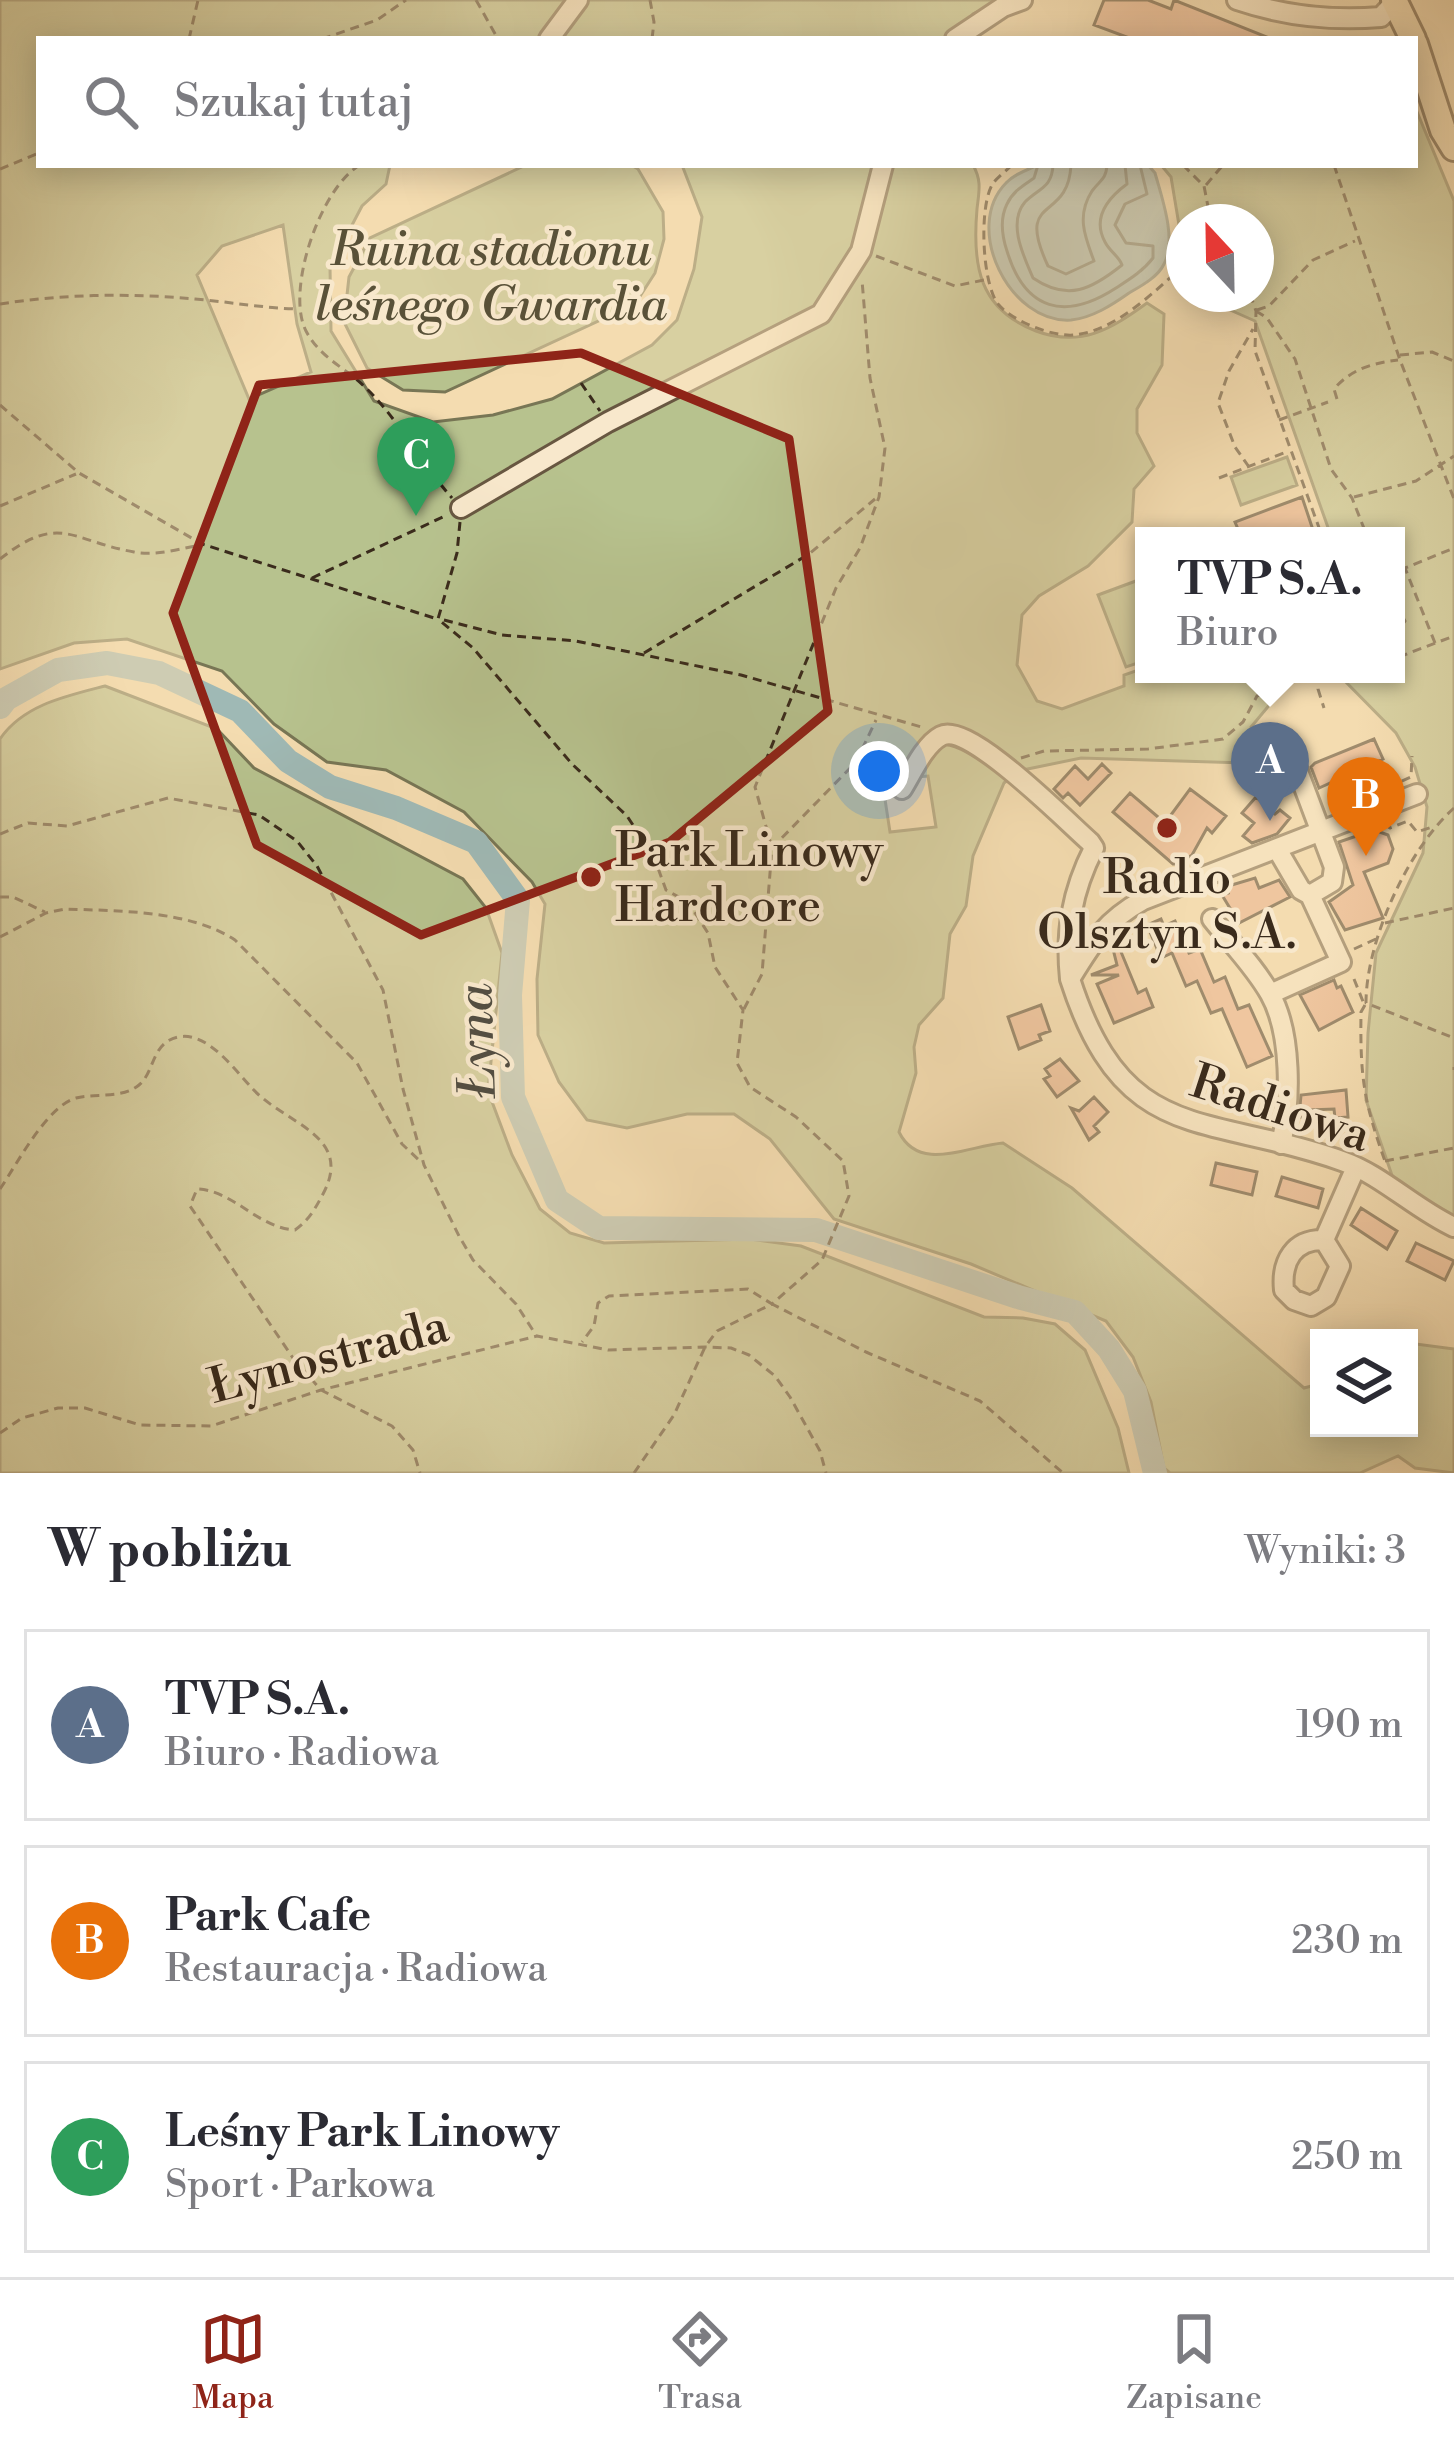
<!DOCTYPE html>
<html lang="pl">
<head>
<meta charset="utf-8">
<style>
	body { margin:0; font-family:"Libre Bodoni",serif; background:#f2f2f3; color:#2b2b33 }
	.controls { position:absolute; right:36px; bottom:36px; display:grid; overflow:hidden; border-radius:0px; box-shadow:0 6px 30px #0003 }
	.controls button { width:108px; height:108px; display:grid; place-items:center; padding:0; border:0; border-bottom:3px solid #e1e1e2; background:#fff; color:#2b2b33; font:60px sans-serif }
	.compass { position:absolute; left:1166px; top:204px; width:108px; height:108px; border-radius:50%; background:#fff; box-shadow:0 6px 30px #0003; rotate:338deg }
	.you { position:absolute; left:879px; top:771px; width:42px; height:42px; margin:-30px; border:9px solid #fff; border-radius:50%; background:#1a73e8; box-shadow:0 0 0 18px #1a73e833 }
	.badge { display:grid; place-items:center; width:78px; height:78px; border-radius:50%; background:#8f2418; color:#fff; font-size:39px; font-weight:700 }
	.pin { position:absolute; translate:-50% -99px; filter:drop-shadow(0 3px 6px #0008) }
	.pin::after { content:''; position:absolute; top:63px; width:42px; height:36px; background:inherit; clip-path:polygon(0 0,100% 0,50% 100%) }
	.popup { position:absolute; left:1135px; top:527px; width:270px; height:156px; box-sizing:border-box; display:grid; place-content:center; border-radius:0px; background:#fff; filter:drop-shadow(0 3px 9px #0005); font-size:39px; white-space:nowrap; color:#7c7c81 }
	.popup b { font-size:45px; color:#2b2b33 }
	.popup::after { content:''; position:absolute; left:50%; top:100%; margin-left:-24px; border:24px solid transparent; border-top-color:#fff }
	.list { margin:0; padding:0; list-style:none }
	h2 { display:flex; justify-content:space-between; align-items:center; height:156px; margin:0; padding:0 48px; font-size:51px }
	h2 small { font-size:39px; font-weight:400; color:#7c7c81 }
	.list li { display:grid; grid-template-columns:78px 1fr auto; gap:36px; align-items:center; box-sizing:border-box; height:192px; margin:0 24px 24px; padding:0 24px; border:3px solid #e1e1e2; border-radius:0px }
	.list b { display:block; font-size:45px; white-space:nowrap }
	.list p { margin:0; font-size:39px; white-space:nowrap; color:#7c7c81 }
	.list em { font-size:39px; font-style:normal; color:#7c7c81 }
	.icon { flex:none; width:66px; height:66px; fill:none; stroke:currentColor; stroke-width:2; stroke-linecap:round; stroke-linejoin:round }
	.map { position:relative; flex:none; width:1454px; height:1473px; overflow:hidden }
	.search { position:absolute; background:#fff; box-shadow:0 6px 30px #0003; left:36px; right:36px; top:36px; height:132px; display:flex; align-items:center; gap:30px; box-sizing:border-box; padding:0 42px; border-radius:0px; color:#7c7c81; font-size:45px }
	.sheet { height:804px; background:#fff }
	nav { display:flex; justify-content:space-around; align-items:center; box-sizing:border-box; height:168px; border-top:3px solid #e1e1e2; background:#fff; font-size:33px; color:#7c7c81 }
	nav a { display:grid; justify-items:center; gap:6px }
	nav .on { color:#8f2418 }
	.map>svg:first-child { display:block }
</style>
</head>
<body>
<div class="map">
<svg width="1454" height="1473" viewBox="0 0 1454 1473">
	<rect width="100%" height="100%" fill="#f4dcb0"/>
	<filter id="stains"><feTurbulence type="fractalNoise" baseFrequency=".00167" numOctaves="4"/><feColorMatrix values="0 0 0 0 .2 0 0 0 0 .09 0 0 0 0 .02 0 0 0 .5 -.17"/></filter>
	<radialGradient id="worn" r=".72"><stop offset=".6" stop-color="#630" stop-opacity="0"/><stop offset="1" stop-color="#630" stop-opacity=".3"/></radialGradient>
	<path fill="#b7c28e" stroke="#787655" stroke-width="3" fill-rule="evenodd" d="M0 0H1002L973 14 956 39H39V165H390L386 184 362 206 330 267 331 331 374 401 433 422 493 415 552 399 652 345 677 320 694 269 702 217 682 165H973C982 181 979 191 977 209 972 266 979 309 1036 331 1081 348 1111 329 1147 303L1164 314 1162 365 1137 409V433L1154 466 1134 489 1132 522 1088 566 1039 596 1022 615 1017 665 1037 701 1062 709 1124 686V675L1144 668V674H1260L1271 703 1251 727 1253 753 1245 763 1081 758 1018 771 1004 783 973 856 966 906 950 934 943 998 919 1025 914 1047 916 1073 899 1132C919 1173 968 1146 1003 1143L1072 1188 1304 1388 1319 1384V1428H1409V1347L1416 1344 1454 1349V1473L1415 1468 1398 1456 1360 1473H1170L1164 1468 1151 1402 1133 1357 1106 1321 971 1264 834 1219 770 1139 734 1114H687L627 1128 587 1120 559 1082 538 1035 537 979 545 904 532 882 464 812 386 770 327 762 274 724 222 671 127 639 74 643 0 669ZM283 225 297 324 311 372 249 399 197 275 222 246ZM928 776 936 827 890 832 884 793 909 787 916 777Z
		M1415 107 1454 201V1220L1395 1184 1366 1100 1368 1033 1376 953 1423 853 1427 807 1415 767 1396 733 1338 674H1396V536H1331L1255 321 1194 294H1256V222H1184V255L1171 177 1161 165H1415Z
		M526 165H631L638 169 663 212 664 239 655 273 635 304 445 392 403 390 367 368 344 322 349 277 370 238Z
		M1287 457 1297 485 1241 505 1231 477Z
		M1144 578V661L1126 667 1098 595Z
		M105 686 217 729 254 768 463 879 486 908 502 953 488 1091 512 1155 540 1209 570 1233 604 1243 750 1239 801 1246 984 1317 1023 1318 1055 1324 1085 1350 1118 1428 1129 1473H0V739C23 705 66 696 105 686Z"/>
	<path fill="#9fb9b5" stroke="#778078" stroke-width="3" d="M1038 165H1148L1155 173C1162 198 1177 240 1164 264 1158 277 1141 286 1129 293 1112 305 1092 318 1071 320 1010 324 962 228 1006 183 1014 174 1027 170 1038 165Z"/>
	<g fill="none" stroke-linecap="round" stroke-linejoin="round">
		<path stroke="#6c7268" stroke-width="3" d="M1038 165 1034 178C1024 185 1013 191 1007 204 1000 218 1002 236 1007 251 1025 311 1065 321 1116 288 1130 279 1143 271 1153 258V246L1126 243 1115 225 1125 204 1147 194 1140 165
			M1053 165C1052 188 1039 188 1025 202 1007 223 1024 257 1033 278 1068 302 1092 289 1122 265 1119 256 1110 252 1105 242 1092 218 1108 198 1127 184L1125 165
			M1071 165C1068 224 1014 193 1048 266L1066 274 1094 261C1085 237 1076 216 1092 191 1100 180 1106 180 1107 165"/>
		<path stroke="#9fb9b5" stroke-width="24" d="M0 707 6 699 58 670 107 663 159 673 240 711 288 761 330 787 396 808 476 842 518 900 510 995 513 1097 557 1200 599 1228 816 1230 1018 1297 1075 1312 1109 1349 1135 1391 1155 1473"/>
	</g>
	<path fill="#e8ac8b" stroke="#3a2b1c" stroke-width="3" d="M1104 0H1148L1171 9 1174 0 1272 39H1132L1094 25Z
		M1302 497 1315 536H1241L1235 522Z
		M1374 739 1383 759 1319 788 1311 767 1315 763Z
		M1102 764 1111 773 1080 805 1068 793 1063 798 1054 789 1075 766 1088 779Z
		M1190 789 1226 816 1212 833 1207 828 1192 855 1178 864H1173L1113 812 1130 793 1165 823Z
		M1256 797 1275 814 1280 810 1290 818 1277 834 1252 843 1243 836 1254 823 1242 813Z
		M1374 830 1388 835 1393 849 1388 863 1364 872 1383 918 1345 930 1329 902 1353 885 1339 842Z
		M1255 878 1259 888 1279 880 1290 897 1239 923 1222 895 1228 893 1225 887Z
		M1161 919 1164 926 1175 921 1189 953 1200 949 1214 982 1225 977 1238 1009 1249 1005 1272 1056 1247 1067 1222 1009 1211 1013 1197 981 1186 986 1172 953 1161 958 1147 925Z
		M1119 947 1138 993 1146 989 1153 1007 1114 1023 1097 984 1119 975H1091L1117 965 1113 949Z
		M1334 980 1337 988 1341 986 1353 1012 1319 1030 1300 995Z
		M1041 1005 1050 1031 1039 1035 1041 1040 1019 1049 1008 1017Z
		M1060 1059 1079 1081 1057 1097 1044 1079 1050 1076 1045 1069Z
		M1346 1090 1348 1117 1335 1118 1334 1109 1309 1110 1308 1118 1299 1117 1301 1095Z
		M1094 1097 1108 1112 1094 1126 1099 1132 1089 1140 1071 1108 1079 1111Z
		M1216 1163 1257 1172 1252 1195 1211 1185Z
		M1282 1177 1323 1189 1318 1208 1276 1196Z
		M1361 1208 1397 1231 1387 1249 1351 1225Z
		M1416 1243 1454 1261 1445 1280 1407 1261Z"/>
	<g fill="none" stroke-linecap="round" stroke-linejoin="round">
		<g stroke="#685741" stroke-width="24">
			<path id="minor" d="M1237 0C1284 16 1332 21 1381 17L1397 0
				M549 39 578 0
				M955 39 1003 7 1022 0
				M461 508 608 422 821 314 861 251 883 165
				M902 789C912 773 924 745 941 736 968 721 1066 821 1090 842L1094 848C1072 891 1065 931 1070 979
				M1417 794 1143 900C1105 921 1092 943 1070 979 1124 1147 1205 1112 1342 1161 1382 1175 1415 1209 1454 1227
				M1277 849 1301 890 1310 895 1332 882 1334 867 1287 742
				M1212 919C1231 943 1255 967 1270 994 1292 1033 1291 1102 1281 1144
				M1270 994 1341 962 1310 895
				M1324 1240 1340 1266 1326 1297 1311 1306 1294 1300 1284 1290C1281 1261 1294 1239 1324 1240L1356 1167"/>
		</g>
		<g stroke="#3a2b1c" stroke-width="30">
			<path id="major" d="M1394 0 1413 39
				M1415 44 1443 130 1454 148"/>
		</g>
		<path stroke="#3a2b1c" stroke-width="3" stroke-dasharray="9 6" stroke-linecap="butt" d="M476 0 498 39
			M650 0 654 22 652 39
			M189 39 198 0
			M322 39 377 20 406 0
			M360 165C321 187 285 290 306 331 321 359 345 367 366 388 399 420 421 463 452 498
			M1012 165C1006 171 996 178 992 185 979 208 982 283 998 304 1012 321 1052 337 1074 335 1116 331 1155 291 1184 265
			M1183 165 1204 186 1211 222
			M1334 165 1400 360 1454 499
			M0 169 39 153
			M1206 185 1223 165
			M1215 222 1242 217
			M876 256 955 286 989 279
			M1250 294 1256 311 1255 351 1322 536
			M0 304C63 294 132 293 195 299 230 302 263 308 297 309
			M1257 310 1269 306 1313 260 1355 241
			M1256 311 1267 318 1295 359 1331 469 1352 498 1367 536
			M1400 355 1432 352 1454 361
			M581 383 600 411
			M1337 399 1334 389C1351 369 1373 363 1398 360
			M0 405 79 473 202 544 434 618
			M1279 420 1328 402
			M1249 467 1235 447 1218 403 1229 371 1253 329
			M1219 478 1289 451
			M1354 497 1416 481 1454 456
			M0 506 76 474
			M460 522 457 553 438 619 473 648 572 764 627 816 654 857 666 890 688 902 708 933 715 967 743 1010 737 1063 750 1087 796 1117 843 1161 849 1196 822 1260 772 1304 748 1289 609 1296 598 1303 594 1326 582 1342
			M0 559C60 512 71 541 134 552 156 556 179 549 200 545
			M312 578 445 516
			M1396 606 1405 621 1396 633
			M444 620 502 635 576 641 741 675 925 728
			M1396 636 1404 655 1454 636
			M1435 643 1405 568 1454 548
			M644 653 809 554 875 499
			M1320 674 1318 689 1324 708
			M1021 758 1044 751 1148 749 1223 739 1243 722 1257 696 1293 681 1294 674
			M1388 787 1411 777 1412 756
			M1454 808C1408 849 1366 941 1366 1003L1454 1038
			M1384 824 1390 828 1408 821 1417 832 1432 827
			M0 834 28 823 67 826 168 798 259 815 297 841 317 866 383 990 403 1089 424 1165 459 1236 473 1260 516 1304 536 1335
			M772 848 755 787 836 588 860 548 879 497 885 448 870 378 862 280
			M0 897H13L45 912
			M1385 923 1454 908
			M0 937 46 913 65 909C119 911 189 910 235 940L357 1063 402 1144 421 1162
			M1354 949 1378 938
			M1354 979 1364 1004
			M1365 1005 1361 1012C1360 1079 1364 1102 1386 1164
			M744 1009 762 974 772 848 856 762 876 720
			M1454 1067V1070
			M1385 1161 1454 1148
			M0 1189C17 1164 47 1106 76 1098 96 1093 122 1099 139 1085 155 1072 151 1043 178 1037 207 1031 234 1069 251 1087 283 1124 355 1134 323 1194 315 1209 309 1220 295 1230 258 1228 233 1190 197 1189L190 1206 293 1358 321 1390 392 1426 413 1450 420 1473
			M0 1433 22 1418 58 1408H85L140 1425 211 1426 321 1390 537 1336 608 1350 705 1347 731 1348 749 1355 775 1376 790 1397 820 1451 826 1473
			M634 1473 674 1415 705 1347 717 1331 772 1304 866 1352 980 1401 1063 1473"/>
		<use href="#minor" stroke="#f8e8cc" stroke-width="18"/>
		<use href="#major" stroke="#f4dcb0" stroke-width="24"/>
	</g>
	<path d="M0 0H1454V1473H0ZM581 353 789 439 828 711 670 842 421 935 257 845 173 613 259 385Z" fill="#f4dcb0" fill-opacity=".55" fill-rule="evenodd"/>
	<path fill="none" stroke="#8f2418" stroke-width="9" stroke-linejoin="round" d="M581 353 789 439 828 711 670 842 421 935 257 845 173 613 259 385Z"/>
	<g fill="#8f2418" stroke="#f8e8cc" stroke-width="4.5">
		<circle cx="1167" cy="828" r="12"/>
		<circle cx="591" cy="877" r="12"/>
	</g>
	<g text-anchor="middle" stroke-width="9" stroke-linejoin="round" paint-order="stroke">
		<g font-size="48" font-style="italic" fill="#595138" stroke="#f8e8cc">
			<text x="491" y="265">Ruina stadionu<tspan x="491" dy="55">leśnego Gwardia</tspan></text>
		</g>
		<g font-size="48" fill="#3a2b1c" stroke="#f8e8cc" text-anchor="start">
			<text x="615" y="866">Park Linowy<tspan x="615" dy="55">Hardcore</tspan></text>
			<text x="1167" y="893" text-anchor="middle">Radio<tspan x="1167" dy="55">Olsztyn S.A.</tspan></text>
		</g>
		<g font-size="48" fill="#3a2b1c" stroke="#f8e8cc">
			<text transform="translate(1281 1107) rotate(18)" y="17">Radiowa</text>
			<text transform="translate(328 1355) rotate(-15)" y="17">Łynostrada</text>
		</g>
		<g font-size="51" font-style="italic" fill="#534e42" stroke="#f8e8cc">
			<text transform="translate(475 1041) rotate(-92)" y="18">Łyna</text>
		</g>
	</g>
	<rect width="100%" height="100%" filter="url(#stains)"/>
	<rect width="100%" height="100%" fill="url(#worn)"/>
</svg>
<div class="controls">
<button><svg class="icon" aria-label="layers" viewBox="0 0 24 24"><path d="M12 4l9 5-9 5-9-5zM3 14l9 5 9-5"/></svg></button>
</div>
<svg class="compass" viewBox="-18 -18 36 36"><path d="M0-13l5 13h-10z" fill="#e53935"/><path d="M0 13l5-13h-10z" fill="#7c7c81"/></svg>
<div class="you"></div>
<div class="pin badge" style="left:1270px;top:821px;background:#5c6f8a">A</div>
<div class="popup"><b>TVP S.A.</b>Biuro</div>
<div class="pin badge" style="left:1366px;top:856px;background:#e8710a">B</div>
<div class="pin badge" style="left:416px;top:516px;background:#2e9e5b">C</div>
<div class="search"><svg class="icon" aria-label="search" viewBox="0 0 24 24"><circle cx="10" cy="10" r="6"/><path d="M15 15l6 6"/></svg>Szukaj tutaj</div>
</div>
<section class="sheet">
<h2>W pobliżu<small>Wyniki: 3</small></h2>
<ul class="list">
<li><span class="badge" style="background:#5c6f8a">A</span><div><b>TVP S.A.</b><p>Biuro · Radiowa</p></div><em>190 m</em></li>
<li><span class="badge" style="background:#e8710a">B</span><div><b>Park Cafe</b><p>Restauracja · Radiowa</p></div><em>230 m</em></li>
<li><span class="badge" style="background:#2e9e5b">C</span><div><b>Leśny Park Linowy</b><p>Sport · Parkowa</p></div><em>250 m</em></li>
</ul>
</section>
<nav>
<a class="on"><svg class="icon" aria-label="map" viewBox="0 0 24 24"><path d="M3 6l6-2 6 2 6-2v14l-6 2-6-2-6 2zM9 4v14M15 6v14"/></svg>Mapa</a>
<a><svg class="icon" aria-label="directions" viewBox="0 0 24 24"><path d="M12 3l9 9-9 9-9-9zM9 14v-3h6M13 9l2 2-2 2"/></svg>Trasa</a>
<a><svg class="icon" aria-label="saved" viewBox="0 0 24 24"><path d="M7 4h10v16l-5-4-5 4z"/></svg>Zapisane</a>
</nav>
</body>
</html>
